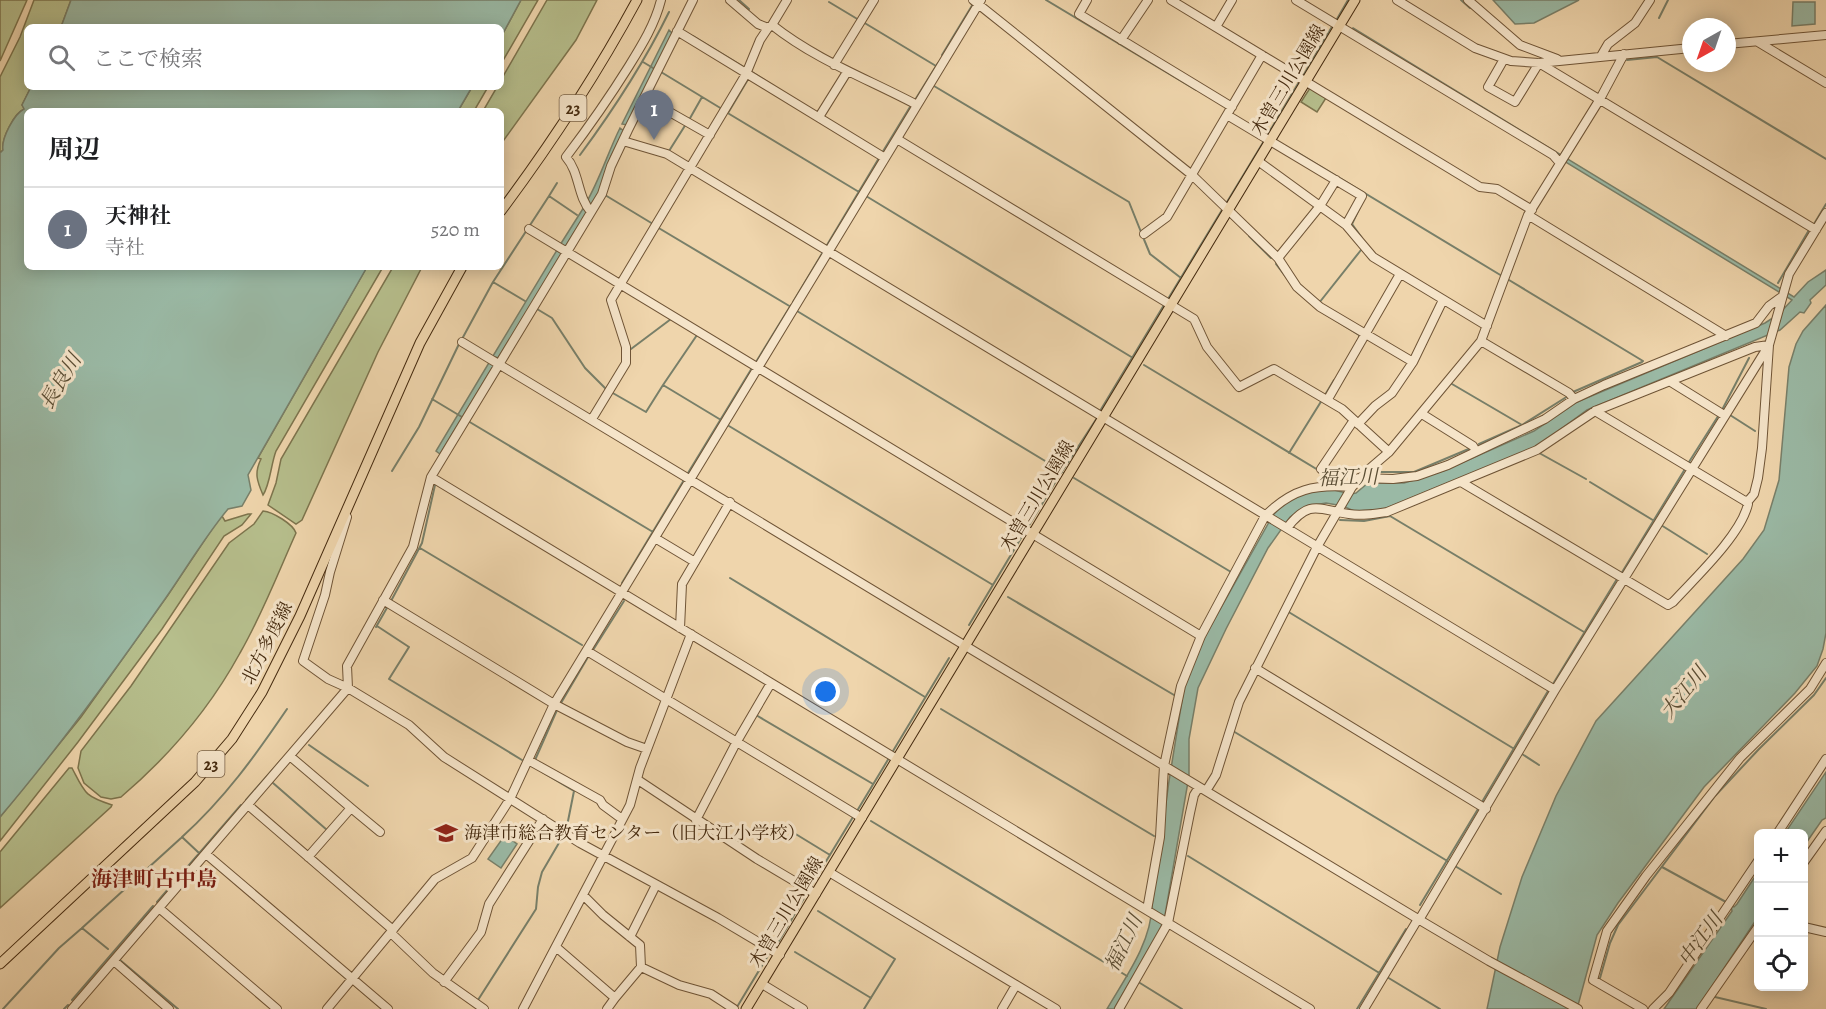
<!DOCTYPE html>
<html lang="ja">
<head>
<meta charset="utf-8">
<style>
	body { margin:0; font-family:Alegreya,"Noto Serif JP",serif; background:#f6f6f6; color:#202124 }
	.controls { position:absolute; right:18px; bottom:18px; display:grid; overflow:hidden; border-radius:9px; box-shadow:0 3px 15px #0003 }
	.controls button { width:54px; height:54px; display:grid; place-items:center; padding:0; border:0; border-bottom:2px solid #e0e0e0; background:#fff; color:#202124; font:30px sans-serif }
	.compass { position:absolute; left:1682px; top:18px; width:54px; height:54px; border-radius:50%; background:#fff; box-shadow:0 3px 15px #0003; rotate:220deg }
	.you { position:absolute; left:826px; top:692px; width:21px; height:21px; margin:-15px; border:4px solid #fff; border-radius:50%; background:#1a73e8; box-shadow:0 0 0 9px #1a73e833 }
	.badge { display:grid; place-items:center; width:39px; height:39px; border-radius:50%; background:#2563eb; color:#fff; font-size:20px; font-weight:700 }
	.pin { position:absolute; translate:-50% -50px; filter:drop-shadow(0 2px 3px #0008) }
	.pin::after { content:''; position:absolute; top:32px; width:21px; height:18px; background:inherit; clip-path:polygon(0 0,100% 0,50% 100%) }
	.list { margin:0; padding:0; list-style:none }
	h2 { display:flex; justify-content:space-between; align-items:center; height:78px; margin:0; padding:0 24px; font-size:26px }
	h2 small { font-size:20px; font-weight:400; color:#757577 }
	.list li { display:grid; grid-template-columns:39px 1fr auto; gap:18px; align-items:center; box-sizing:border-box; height:84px; padding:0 24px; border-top:2px solid #e0e0e0 }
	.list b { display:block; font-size:22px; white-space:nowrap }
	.list p { margin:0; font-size:20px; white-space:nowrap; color:#757577 }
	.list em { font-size:20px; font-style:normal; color:#757577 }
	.icon { flex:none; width:33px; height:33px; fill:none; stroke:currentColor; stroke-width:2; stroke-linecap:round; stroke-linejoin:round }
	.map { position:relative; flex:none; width:1826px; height:1009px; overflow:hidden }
	.search { position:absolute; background:#fff; box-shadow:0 3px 15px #0003; left:24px; top:24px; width:480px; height:66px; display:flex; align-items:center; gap:15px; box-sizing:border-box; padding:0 21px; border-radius:9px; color:#757577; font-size:22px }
	.panel { position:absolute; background:#fff; box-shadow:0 3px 15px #0003; left:24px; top:108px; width:480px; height:162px; border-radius:9px }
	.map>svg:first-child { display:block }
</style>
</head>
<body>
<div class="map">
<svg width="1826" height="1009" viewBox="0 0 1826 1009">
	<rect width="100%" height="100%" fill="#efd5ac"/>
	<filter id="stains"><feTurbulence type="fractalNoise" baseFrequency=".00333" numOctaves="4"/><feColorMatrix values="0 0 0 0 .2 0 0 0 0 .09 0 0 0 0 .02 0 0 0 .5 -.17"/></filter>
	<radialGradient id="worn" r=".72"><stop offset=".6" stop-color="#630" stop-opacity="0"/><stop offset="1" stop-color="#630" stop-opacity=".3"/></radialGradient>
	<path fill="#b6be8c" stroke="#7d744d" stroke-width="1.5" d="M0 0H27L0 61Z
		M34 0H71L61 27H27V87H31L22 105 25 109C14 112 1 140 3 150L0 153V77L20 37Z
		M521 0H538L501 64V37Z
		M547 0H597L576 40 501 144V111H483L497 87H501V80Z
		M472 87H488L474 111H458Z
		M1310 88 1326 98 1317 112 1301 102Z
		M367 267H383L276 451C271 464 270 485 263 495 257 481 254 473 261 459L258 458Z
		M393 267H422L378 352 302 520 296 524 268 505 276 483 281 459Z
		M263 511C273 512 293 524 296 533 278 573 262 615 240 653 210 708 168 757 121 797L111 799 101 797 84 783 78 768 81 751 131 686 229 543 254 524Z
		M248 514H251L242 525 224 536 162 629 78 742 0 841V817L81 717 168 595 216 523 222 516 225 521Z
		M69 768H72C85 793 84 796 112 805L111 807 0 908V852Z"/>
	<path fill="#9ab9a5" stroke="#787f69" stroke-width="1.5" d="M71 0H521L501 37V27H61Z
		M1493 0H1579L1534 23 1515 24Z
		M1793 2H1815V24L1792 26Z
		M1353 28 1794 297 1808 282 1826 270V285L1810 300 1811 303 1804 313 1800 312 1780 330 1587 410 1538 446 1382 510 1354 511 1343 506 1326 503 1308 506 1290 517 1268 548 1226 629 1198 688 1189 739V776L1165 915 1160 930 1114 1009H1107C1125 978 1151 943 1152 906L1169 781 1185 682 1193 659 1208 631 1273 515 1286 502 1313 490H1334L1350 494 1356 493 1368 483H1404L1443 471 1534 431 1577 402 1765 323 1779 314 1792 300 1351 31Z
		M669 30 673 34 627 125 622 124Z
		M31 87H472L458 111H27V267H367L248 475 251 490 242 506 228 509C203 539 183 574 160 606 109 679 57 750 0 817V153L3 150C1 139 14 114 24 109L22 105Z
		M620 128 624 131 611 156 601 190 591 206 586 203C600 179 608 152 620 128Z
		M584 207 587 212 565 247 560 245Z
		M557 250 562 254 498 358 493 356Z
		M1826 305V633L1823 649 1817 666 1795 693 1704 787 1618 903 1597 935 1577 1009H1487L1500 947 1522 877 1556 796 1596 721 1743 559 1764 530 1779 480 1789 367 1796 344 1803 331Z
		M490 361 494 365 440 454 436 451Z
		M1826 772V818L1822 820 1804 846V834L1785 833Z
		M505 835 517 844 501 868 488 859Z
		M1758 872V917L1697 1009H1664L1732 911 1731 906 1734 907 1737 904Z"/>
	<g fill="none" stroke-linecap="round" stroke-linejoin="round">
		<path stroke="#787f69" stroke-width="2" d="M739 0 749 9
			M1046 0 1196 90
			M1461 0 1470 8
			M829 2 859 20
			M1659 18 1668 0
			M1337 19 1348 0
			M863 22 936 66
			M693 36 747 69
			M942 55 973 4
			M1627 60 1657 57 1826 159
			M643 62 653 68
			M661 72 722 109
			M752 72 774 86
			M1303 76 1333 25
			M934 86 1129 202 1141 232
			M915 100 938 63
			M726 112 859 192
			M728 113 747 81
			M689 120 702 97
			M1268 134 1299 82
			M669 151 686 124
			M1295 151 1502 276
			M882 153 910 107
			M580 155C614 109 644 63 669 12
			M557 183 549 196 577 215
			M605 195 653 224
			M866 196 1133 358
			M1227 202 1264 141
			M1360 207 1352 224 1362 238
			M1814 224 1826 204
			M657 227 791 307
			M1249 236 1271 258
			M1143 237 1150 254 1181 278
			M827 245 879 158
			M1276 264 1289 281
			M1509 280 1643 361
			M493 282 525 301
			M1778 283 1809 230
			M1168 299 1222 210
			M793 302 823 252
			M1319 303 1361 250
			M537 309 552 318 585 368 606 389
			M1317 309 1359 335V339
			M797 311 1065 473
			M462 339 493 282 549 196
			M631 349 671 319
			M756 362 791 305
			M1144 365 1333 479 1349 483
			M1452 384 1522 425
			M663 385 697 335
			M611 392 646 412 663 385 721 420
			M1573 392 1642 362
			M1325 395 1334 380
			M432 399 462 417
			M1100 411 1164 305
			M1730 415 1755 431
			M468 421 653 532
			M729 426 993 585
			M1479 444 1522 425 1568 396
			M1289 453 1322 400
			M1541 454 1586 479
			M1689 462 1722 410 1749 358
			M392 471 419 427 459 344
			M1370 472H1414L1471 448
			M688 473 752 368
			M1061 473 1097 418
			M1074 478 1231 572
			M1590 482 1656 522
			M1340 520 1364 521 1390 516 1584 632
			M1661 525 1707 554
			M1028 527 1059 476
			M420 548 582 645
			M1621 574 1685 469
			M730 578 925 697
			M622 583 684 480
			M1008 597 1174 695
			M391 601 422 543 435 485
			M1287 611 1516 750
			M969 625 1024 533
			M377 626 409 647 389 679 522 760
			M376 627 388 606
			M593 650 624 601
			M1553 684 1617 579
			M561 703 588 657
			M941 709 1154 836
			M756 715 873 784
			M1233 731 1449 862
			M309 745 368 786
			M893 751 949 658
			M1522 754 1539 765
			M535 760 557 710
			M542 772 574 791 566 831
			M273 783 327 830
			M246 800 282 759
			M1482 802 1548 691
			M857 811 889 758
			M871 821 1127 976
			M794 833 830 855
			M199 853 182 837C225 798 255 756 287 709
			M1188 856 1381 974
			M1455 866 1501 894
			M1662 867 1726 902
			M811 886 853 817
			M157 902 241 805
			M1420 905 1478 809
			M818 911 895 959 864 1009
			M776 946 807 893
			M108 949 82 928 181 838
			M795 952 871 998
			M120 960 178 1009
			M328 963 348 980
			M1387 977 1440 1009
			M1600 978 1610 943 1618 925 1715 796 1759 749 1814 695 1826 678
			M1140 983 1182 1009
			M354 985 382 1009
			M1715 997 1766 1009
			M72 1000 153 906
			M478 1000 536 909 538 887 542 872 563 836
			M737 1007 769 954
			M3 1009 59 948 82 928
			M64 1009 68 1005
			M1357 1009 1406 929"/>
		<g stroke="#6f5436" stroke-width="10">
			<path id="minor" d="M730 0 758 24 768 28 772 25C816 60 868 79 917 105
				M973 0 1192 175 1278 258 1297 287 1320 307 1413 362
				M1087 0 1079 14 1232 107
				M1171 0 1480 187 1497 189 1532 210
				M1296 0 1553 155 1560 163
				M1397 0 1475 48 1511 61 1539 63 1691 48
				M1468 0 1520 45 1557 59
				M772 25 787 0
				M1216 27 1232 0
				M677 31 885 158
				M1121 40 1148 0
				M1758 42 1826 83
				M1727 44 1826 35
				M1601 56 1608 44 1635 23 1650 0
				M1504 59 1488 87 1515 102 1539 63 1816 230
				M834 65 874 0
				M645 98 710 135
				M1227 115 1362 196 1346 225 1373 257 1487 326
				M819 117 847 72
				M897 139 1194 319 1207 347 1239 387 1274 369 1342 409 1389 452
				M623 141 667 154 1555 690
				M1258 161 1346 225
				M591 212C577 196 580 173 566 157 588 128 609 98 629 66 642 45 655 24 661 0
				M1528 215 1726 336
				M529 229 1201 636
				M1144 234 1167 217 1262 55
				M1278 258 1320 206 1336 180
				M1481 341 1569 393 1574 399
				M462 342 1418 919 1489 961 1578 1009
				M1671 382 1724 415
				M1328 399 1400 274
				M1422 414 1473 446 1476 451
				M592 419 626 363V347L611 300 746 74 760 40 768 28
				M1358 424 1375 406 1392 393 1413 362 1443 300
				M1321 469 1354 420
				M431 477 1310 1009
				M1359 478 1393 479 1417 476 1448 465 1545 419 1574 399 1604 385 1756 323 1769 306 1780 298
				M1461 482 1668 605 1673 602C1695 578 1741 535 1748 504L1745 501
				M347 517 330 572 325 595 303 661 328 679 348 688 409 725 444 757 580 843 718 918 780 955
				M1287 528C1310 498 1319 510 1349 514 1363 516 1374 514 1387 512L1537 450 1595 411 1755 347 1769 345 1762 448 1758 478 1754 494 1749 500 1745 501 1595 411
				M655 538 695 562
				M383 600 554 704 627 742 647 749
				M680 628 682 584 730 502
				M587 651 862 818
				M1255 668 1486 809
				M291 757 351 808 308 857
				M528 760 600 800 603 805 622 819
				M638 780 757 859 816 894
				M1206 791 1216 775 1239 702 1317 547 1352 487 1368 470 1389 452 1481 341 1528 215 1600 99 1624 54
				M248 805 393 930
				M351 808 380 832
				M696 820 736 743 771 683
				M1777 834 1826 759
				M206 854 388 1009
				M1804 862 1826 831
				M829 872 1056 1009
				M583 895 603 915 640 945 641 967
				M159 908 277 1009
				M1147 910 1160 837 1164 766 1181 686 1201 636 1265 516C1292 489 1314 484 1352 487
				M1419 920 1555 690 1769 345 1789 274 1826 213
				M1804 927 1826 932
				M391 933 433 973 484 1009
				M630 937 656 885
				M556 947 615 998 641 967 679 985 711 994 734 1009
				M114 961 169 1009
				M444 982 481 932 489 904 543 819
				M762 984 803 1009
				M72 1009 348 688 347 666 413 547 431 477 602 194 611 166 628 130 693 0
				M327 1009 435 879 472 858 510 799 554 704 981 0
				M523 1009 630 805 640 768 691 634
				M607 1009 615 998
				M1002 1009 1016 985
				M1119 1009 1168 923 1190 813 1194 795 1199 787
				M1364 1009 1418 919
				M1643 1009 1593 980 1607 931 1646 876 1740 758 1810 689 1826 663
				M1653 1009 1669 993 1758 861
				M1701 1009 1758 927"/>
		</g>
		<g stroke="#44290e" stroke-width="11">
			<path id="major" d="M501 211C551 144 597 74 637 0
				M0 964 195 782 232 739 262 692 300 616 420 343 462 267
				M746 1009 1355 0"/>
		</g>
		<use href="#minor" stroke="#f5e4c9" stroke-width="8"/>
		<use href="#major" stroke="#efd5ac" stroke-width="9"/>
	</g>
	<defs>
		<g id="school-bare" transform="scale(1.8)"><path d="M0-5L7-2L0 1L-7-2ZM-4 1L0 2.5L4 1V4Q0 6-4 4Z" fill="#8f2418" stroke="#f5e4c9" stroke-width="2.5" paint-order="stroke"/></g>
	</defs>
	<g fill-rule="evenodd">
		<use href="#school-bare" x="446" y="833"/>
	</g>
	<g text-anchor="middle" stroke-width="6" stroke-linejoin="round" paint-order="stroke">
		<g fill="#f5e4c9" stroke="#796146" stroke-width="1.5">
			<rect x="559.5" y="95" width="27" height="26" rx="4.5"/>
			<rect x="197.5" y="751" width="27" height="26" rx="4.5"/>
		</g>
		<g font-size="16" font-weight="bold" fill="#44290e">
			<text x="573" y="114">23</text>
			<text x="211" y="770">23</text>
		</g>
		<g font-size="18" fill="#44290e" stroke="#f5e4c9">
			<text transform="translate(1288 80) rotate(-59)" y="6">木曽三川公園線</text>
			<text transform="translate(1037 496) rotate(-59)" y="6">木曽三川公園線</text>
			<text transform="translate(267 643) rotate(-63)" y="6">北方多度線</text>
			<text transform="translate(786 912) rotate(-59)" y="6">木曽三川公園線</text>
		</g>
		<g font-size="18" fill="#44290e" stroke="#f5e4c9" text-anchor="start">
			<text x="464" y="839">海津市総合教育センター（旧大江小学校）</text>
		</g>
		<g font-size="20" font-style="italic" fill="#5a4d34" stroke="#f5e4c9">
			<text transform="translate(60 381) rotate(-59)" y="7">長良川</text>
			<text transform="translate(1348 477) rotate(-2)" y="7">福江川</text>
			<text transform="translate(1683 692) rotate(-51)" y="7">大江川</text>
			<text transform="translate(1700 939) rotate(-54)" y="7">中江川</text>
			<text transform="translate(1123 943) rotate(-64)" y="7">福江川</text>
		</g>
		<g font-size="21" font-weight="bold" fill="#7a1f14" stroke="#f5e4c9">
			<text x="154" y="886">海津町古中島</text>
		</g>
	</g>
	<rect width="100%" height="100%" filter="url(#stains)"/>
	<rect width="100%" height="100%" fill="url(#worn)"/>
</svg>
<div class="controls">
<button>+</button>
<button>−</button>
<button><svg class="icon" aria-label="locate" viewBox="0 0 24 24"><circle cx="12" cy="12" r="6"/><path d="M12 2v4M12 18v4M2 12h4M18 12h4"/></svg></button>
</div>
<svg class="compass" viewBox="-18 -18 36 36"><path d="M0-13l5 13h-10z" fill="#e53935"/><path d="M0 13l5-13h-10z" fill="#757577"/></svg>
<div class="you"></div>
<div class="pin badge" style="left:654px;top:140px;background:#6b7280">1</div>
<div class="search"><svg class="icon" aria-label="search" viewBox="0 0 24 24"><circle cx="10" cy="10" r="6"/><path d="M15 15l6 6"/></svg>ここで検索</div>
<section class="panel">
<h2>周辺<small></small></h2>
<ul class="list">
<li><span class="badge" style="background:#6b7280">1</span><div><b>天神社</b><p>寺社</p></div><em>520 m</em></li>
</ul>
</section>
</div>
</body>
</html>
